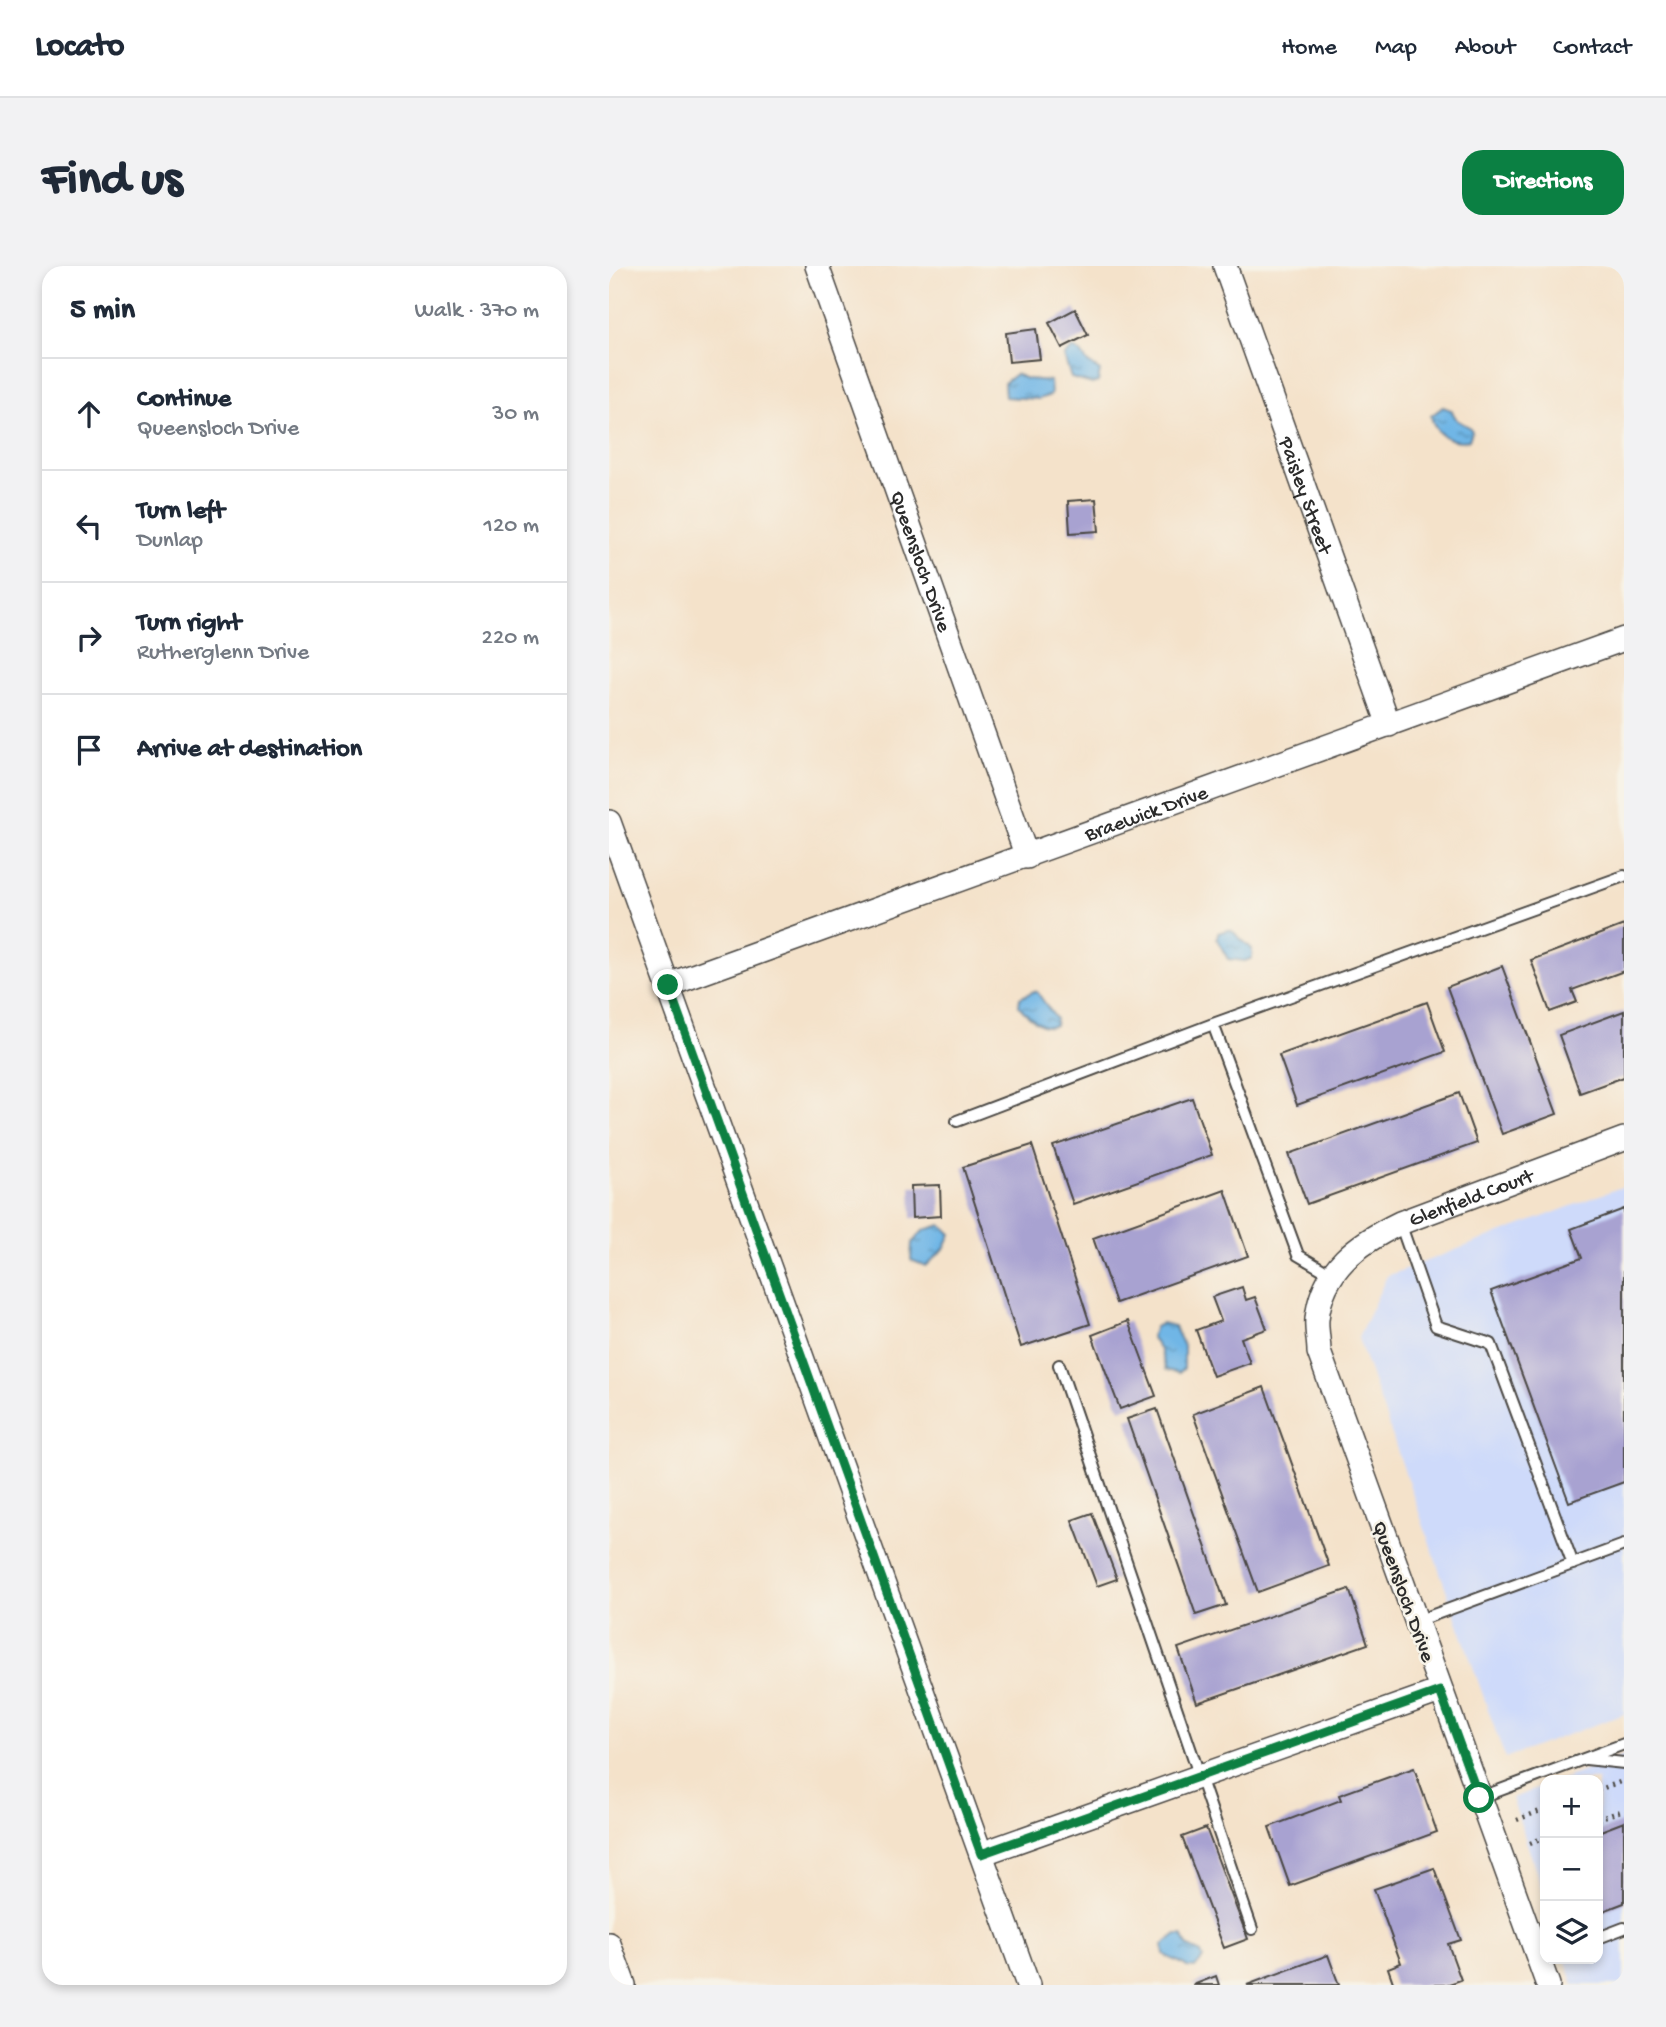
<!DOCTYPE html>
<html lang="en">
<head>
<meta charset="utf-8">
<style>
	body { margin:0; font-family:"Gochi Hand",sans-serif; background:#f2f2f3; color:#1f2937 }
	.controls { position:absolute; right:21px; bottom:21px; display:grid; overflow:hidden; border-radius:14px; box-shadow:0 4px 10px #0003 }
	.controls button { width:63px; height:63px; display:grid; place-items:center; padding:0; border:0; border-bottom:2px solid #e0e1e3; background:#fff; color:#1f2937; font:35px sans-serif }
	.stop { position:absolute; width:21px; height:21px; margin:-16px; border:5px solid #0b8043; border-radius:50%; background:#fff }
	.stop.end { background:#0b8043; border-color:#fff; box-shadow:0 2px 7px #0008 }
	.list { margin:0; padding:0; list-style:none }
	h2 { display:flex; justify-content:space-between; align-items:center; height:91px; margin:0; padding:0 28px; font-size:30px }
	h2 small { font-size:23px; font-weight:400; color:#747a83 }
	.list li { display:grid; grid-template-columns:46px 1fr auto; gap:21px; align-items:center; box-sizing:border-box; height:112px; padding:0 28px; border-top:2px solid #e0e1e3 }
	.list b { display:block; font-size:26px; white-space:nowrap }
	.list p { margin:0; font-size:23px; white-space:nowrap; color:#747a83 }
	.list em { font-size:23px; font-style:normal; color:#747a83 }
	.icon { flex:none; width:38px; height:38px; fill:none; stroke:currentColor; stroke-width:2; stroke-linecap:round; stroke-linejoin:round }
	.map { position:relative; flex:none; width:1015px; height:1719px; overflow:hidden; border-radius:21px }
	header { display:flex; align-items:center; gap:42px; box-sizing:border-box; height:98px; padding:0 35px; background:#fff; border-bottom:2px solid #e0e1e3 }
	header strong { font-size:33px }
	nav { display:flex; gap:38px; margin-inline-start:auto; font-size:24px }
	.intro { display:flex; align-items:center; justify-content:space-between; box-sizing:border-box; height:168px; padding:0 42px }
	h1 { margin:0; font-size:49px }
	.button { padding:18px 32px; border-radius:21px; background:#0b8043; color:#fff; font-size:24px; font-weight:700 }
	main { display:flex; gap:42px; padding:0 42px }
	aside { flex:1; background:#fff; border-radius:21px; box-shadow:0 4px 10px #0003 }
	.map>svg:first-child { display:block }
</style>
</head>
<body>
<header>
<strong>Locato</strong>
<nav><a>Home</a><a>Map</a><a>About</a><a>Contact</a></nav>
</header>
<div class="intro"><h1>Find us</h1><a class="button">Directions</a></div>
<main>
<aside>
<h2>5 min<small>Walk · 370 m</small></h2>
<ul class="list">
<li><svg class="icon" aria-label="ahead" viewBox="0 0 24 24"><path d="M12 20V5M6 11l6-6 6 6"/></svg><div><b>Continue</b><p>Queensloch Drive</p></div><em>30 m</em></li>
<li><svg class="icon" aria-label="left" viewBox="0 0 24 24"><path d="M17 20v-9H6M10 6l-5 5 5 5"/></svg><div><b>Turn left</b><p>Dunlap</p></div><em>120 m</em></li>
<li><svg class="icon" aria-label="right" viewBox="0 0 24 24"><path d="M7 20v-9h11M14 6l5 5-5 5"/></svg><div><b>Turn right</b><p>Rutherglenn Drive</p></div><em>220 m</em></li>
<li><svg class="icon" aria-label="arrive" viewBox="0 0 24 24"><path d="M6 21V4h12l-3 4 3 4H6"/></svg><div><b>Arrive at destination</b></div></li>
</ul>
</aside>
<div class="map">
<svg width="1015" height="1719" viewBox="0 0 1015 1719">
	<defs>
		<pattern id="water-ripples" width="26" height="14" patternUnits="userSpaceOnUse" patternTransform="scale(1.75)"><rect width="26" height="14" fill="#6fb6e6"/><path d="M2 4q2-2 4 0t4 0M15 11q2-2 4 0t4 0" fill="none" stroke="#5b94bb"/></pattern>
	</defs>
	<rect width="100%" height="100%" fill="#f7f3e8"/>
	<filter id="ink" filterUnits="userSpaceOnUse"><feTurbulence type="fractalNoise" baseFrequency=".0143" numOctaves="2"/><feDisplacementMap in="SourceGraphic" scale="14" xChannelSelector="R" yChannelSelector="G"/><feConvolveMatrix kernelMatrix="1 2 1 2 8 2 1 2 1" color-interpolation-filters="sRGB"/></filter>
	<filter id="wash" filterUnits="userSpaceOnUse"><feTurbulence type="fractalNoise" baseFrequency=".00686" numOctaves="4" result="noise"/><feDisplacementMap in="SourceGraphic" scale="28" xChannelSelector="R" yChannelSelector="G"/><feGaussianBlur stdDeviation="1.57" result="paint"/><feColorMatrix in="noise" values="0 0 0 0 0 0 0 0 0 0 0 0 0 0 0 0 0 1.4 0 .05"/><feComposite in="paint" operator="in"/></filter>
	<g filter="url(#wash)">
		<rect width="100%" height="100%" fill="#f4e2ca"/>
		<path fill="#cedafa" d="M1015 920V1448L896 1492 749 1072 778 1010Z
			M1015 1490V1719H965L956 1693H989V1514H951Z
			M936 1520V1633L903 1532Z"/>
		<path fill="url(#water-ripples)" stroke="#4d7088" stroke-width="2" d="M464 82 471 86 479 97 491 105 489 116 483 118 462 112 455 90Z
			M407 108 417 113 441 115 442 129 429 133 396 131 395 117Z
			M834 141 842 144 848 154 860 161 863 165 860 174C842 177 826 170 822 150Z
			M618 664 623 665 643 683V692L636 695 619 693 608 673 609 667Z
			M425 725 428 726 447 753 446 759C434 765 418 749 410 740L411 732Z
			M332 959 342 968 335 983 317 1000 302 994 303 977 315 964Z
			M553 1057 565 1060 575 1080V1102L570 1107 557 1104 551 1084 542 1071 546 1061Z
			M568 1669H573L579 1681 592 1687 594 1692 586 1702 578 1701C571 1694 562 1695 555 1688L554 1679Z"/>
		<g id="blocks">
			<path fill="#a8a2d1" d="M466 43 479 69 453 82 440 57Z
				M427 63 431 93 400 96 397 67Z
				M487 233 490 265 461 267 459 235Z
				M1015 659V705L963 724 968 736 941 746 922 694Z
				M893 700 948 848 893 868 838 721Z
				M818 736 836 786 688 839 670 789Z
				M1015 745V811L971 827 950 769Z
				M850 827 868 877 698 938 680 888Z
				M583 832 603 889 464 938 444 880Z
				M423 879 481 1058 412 1081 354 901Z
				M331 919 332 950 303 952 302 920Z
				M616 924 639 990 507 1037 484 972Z
				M1015 943V1216L960 1236 882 1025 973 992 962 963Z
				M633 1021 637 1034 646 1031 658 1063 632 1072 641 1097 604 1110 587 1064 612 1055 603 1031Z
				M519 1055 547 1130 511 1143 483 1069Z
				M655 1121 720 1300 649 1326 584 1148Z
				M548 1143 617 1339 587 1349 518 1153Z
				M483 1247 508 1313 488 1320 463 1254Z
				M740 1323 759 1378 588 1437 569 1382Z
				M805 1502 828 1566 681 1620 660 1561 732 1534 730 1529Z
				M1015 1556V1637L989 1647V1566Z
				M597 1562 639 1673 615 1682 573 1571Z
				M825 1602 852 1674 839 1678 852 1714 837 1719H785L779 1702 792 1697 765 1623Z
				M719 1689 730 1719H638Z
				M607 1710 610 1719H584Z"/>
		</g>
	</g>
	<g filter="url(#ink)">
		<use href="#blocks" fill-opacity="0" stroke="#494643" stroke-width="2"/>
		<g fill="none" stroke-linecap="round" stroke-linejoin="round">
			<g stroke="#494643" stroke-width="14">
				<path id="service" d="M604 758 689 989 723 1009
					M348 855 604 758 1015 610
					M791 957 827 1060 882 1078 964 1298
					M450 1099 643 1663
					M808 1355 1015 1279
					M977 1493 1015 1497
					M870 1532 1015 1478
					M989 1672 1015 1662"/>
			</g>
			<g stroke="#494643" stroke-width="26">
				<g id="minor">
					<path id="s1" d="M208 0 418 591"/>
					<path id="s2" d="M616 0 780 459"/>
					<path d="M0 556 419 1719"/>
					<path id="s3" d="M59 719 1015 373"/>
					<path d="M372 1588 831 1425"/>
					<path d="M0 1678 15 1719"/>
					<path id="s4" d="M939 1719 710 1086C710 1075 707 1063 708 1053 713 1002 750 977 791 957L1015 873"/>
				</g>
			</g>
			<path stroke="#494643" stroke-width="4.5" stroke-dasharray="2 5" stroke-linecap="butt" d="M989 1524 1011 1516
				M989 1553 1015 1544
				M908 1554 936 1543
				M921 1577 936 1571"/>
			<use href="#service" stroke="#fff" stroke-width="10"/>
			<use href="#minor" stroke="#fff" stroke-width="23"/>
		</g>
	</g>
	<g fill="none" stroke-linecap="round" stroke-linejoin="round" filter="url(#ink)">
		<path stroke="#0b8043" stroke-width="9" d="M59 719 372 1588 831 1425 870 1532"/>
	</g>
	<g text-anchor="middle" stroke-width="5" stroke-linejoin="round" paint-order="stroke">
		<g font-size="21" fill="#2b2b2b" stroke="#f7f3e8">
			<text dy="7" stroke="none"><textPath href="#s2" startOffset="243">Paisley Street</textPath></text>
			<text dy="7" stroke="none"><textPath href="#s1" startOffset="313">Queensloch Drive</textPath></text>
			<text dy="7" stroke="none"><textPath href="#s3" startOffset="508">Braewick Drive</textPath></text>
			<text dy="7" stroke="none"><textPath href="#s4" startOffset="915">Glenfield Court</textPath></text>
			<text transform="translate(796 1325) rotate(70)" y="7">Queensloch Drive</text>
		</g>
	</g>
</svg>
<div class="controls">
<button>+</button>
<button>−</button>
<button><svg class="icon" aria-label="layers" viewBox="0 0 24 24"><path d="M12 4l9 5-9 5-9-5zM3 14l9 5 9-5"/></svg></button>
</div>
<div class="stop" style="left:870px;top:1532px"></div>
<div class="stop end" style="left:59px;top:719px"></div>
</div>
</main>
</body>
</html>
